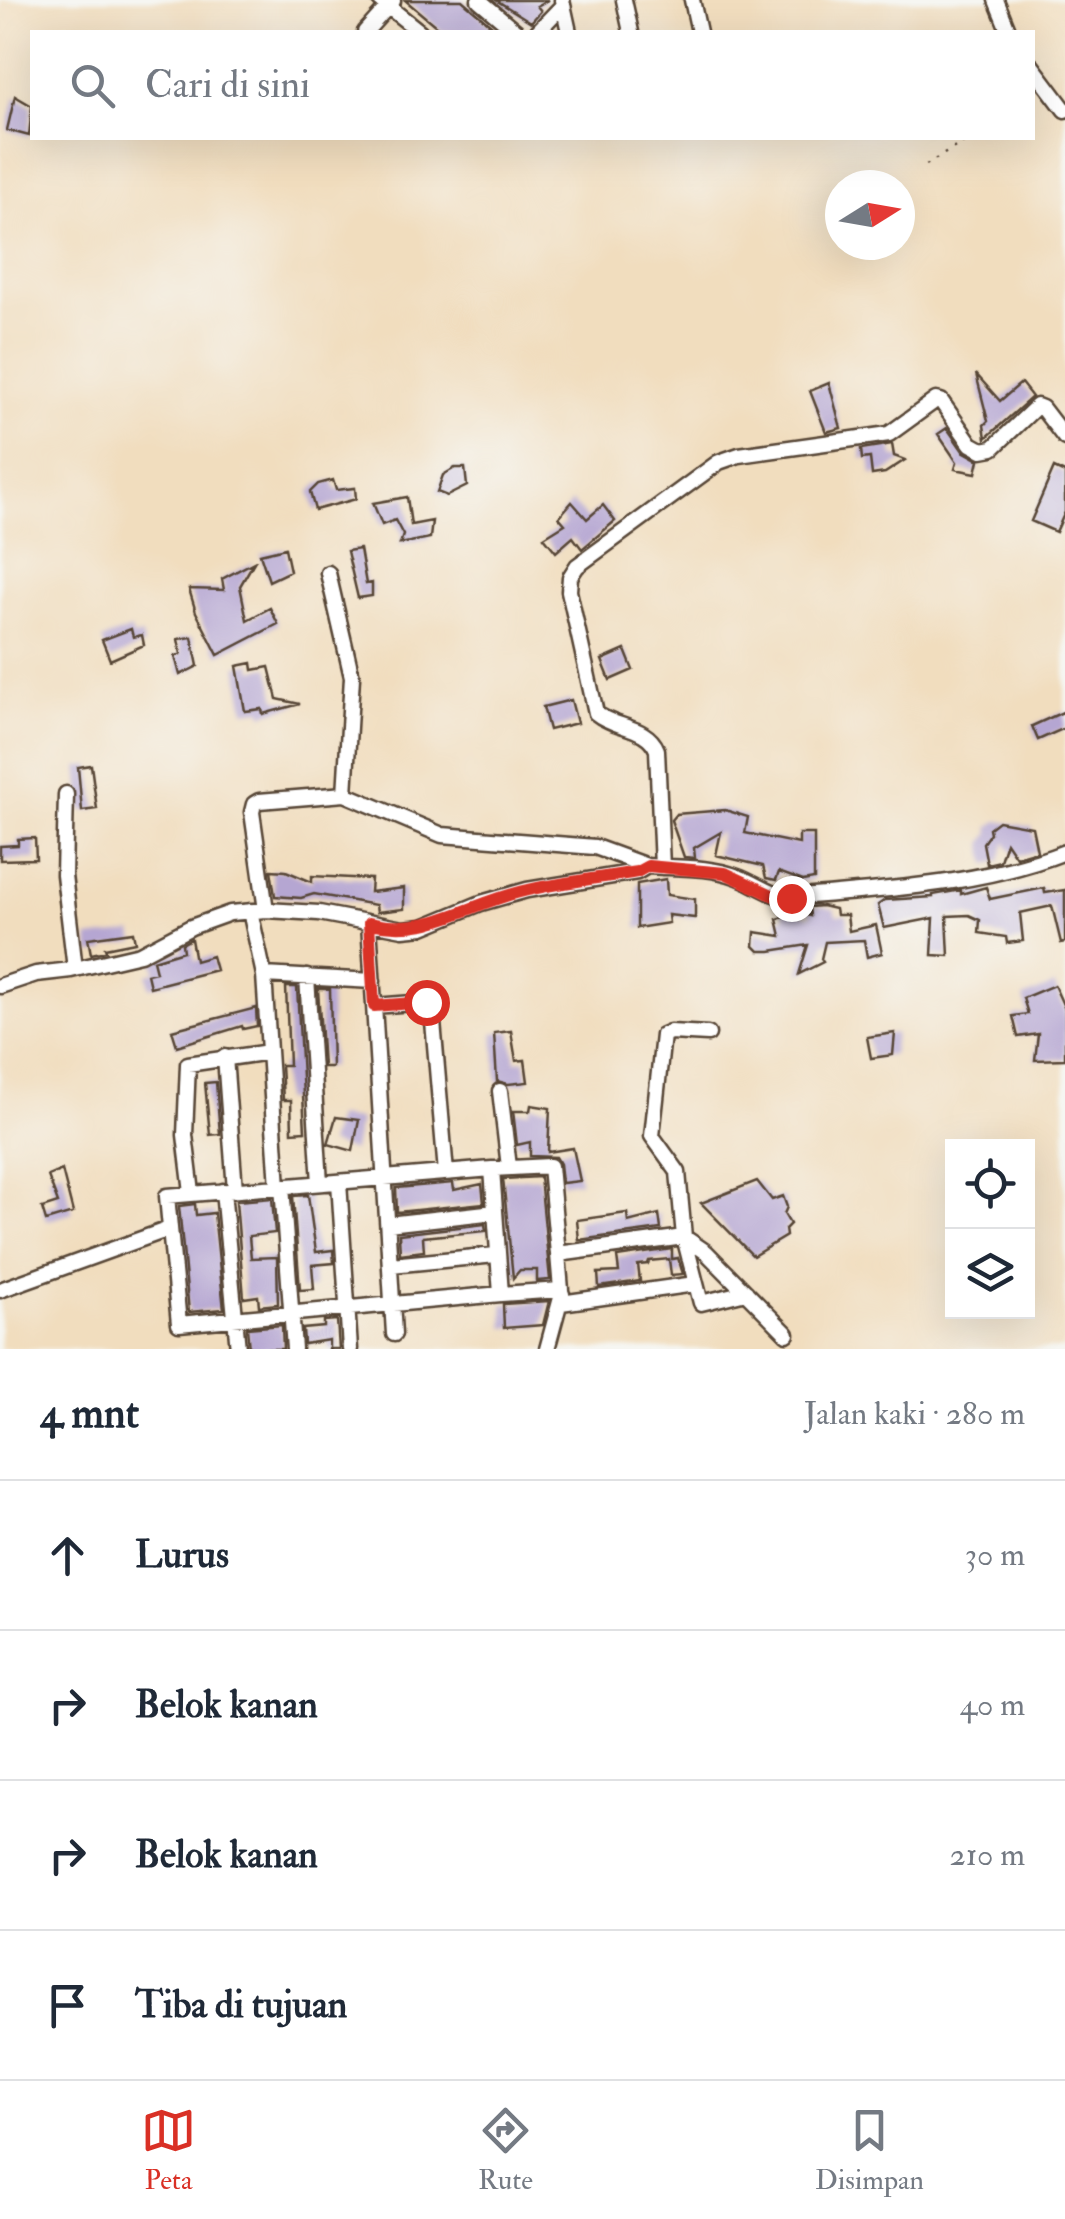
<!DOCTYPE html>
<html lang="id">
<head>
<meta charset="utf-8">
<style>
	body { margin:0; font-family:"IM FELL Double Pica",serif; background:#f6f6f7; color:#1f2937 }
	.controls { position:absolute; right:30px; bottom:30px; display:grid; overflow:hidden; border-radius:0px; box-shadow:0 10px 40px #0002 }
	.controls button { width:90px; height:90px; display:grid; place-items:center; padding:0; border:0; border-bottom:2px solid #e0e1e3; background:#fff; color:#1f2937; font:50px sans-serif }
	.compass { position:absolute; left:825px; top:170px; width:90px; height:90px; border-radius:50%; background:#fff; box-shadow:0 10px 40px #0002; rotate:79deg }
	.stop { position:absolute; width:30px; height:30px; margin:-22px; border:8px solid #d93025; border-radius:50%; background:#fff }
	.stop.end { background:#d93025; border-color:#fff; box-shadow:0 2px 10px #0008 }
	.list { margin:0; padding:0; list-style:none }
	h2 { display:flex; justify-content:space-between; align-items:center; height:130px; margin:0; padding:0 40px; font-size:42px }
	h2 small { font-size:32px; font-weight:400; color:#747a83 }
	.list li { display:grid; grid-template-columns:65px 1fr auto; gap:30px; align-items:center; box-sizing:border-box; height:150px; padding:0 40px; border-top:2px solid #e0e1e3 }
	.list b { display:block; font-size:38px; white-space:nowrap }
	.list em { font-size:32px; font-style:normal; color:#747a83 }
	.icon { flex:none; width:55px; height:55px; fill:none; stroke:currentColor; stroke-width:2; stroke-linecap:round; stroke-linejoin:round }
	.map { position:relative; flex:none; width:1065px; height:1349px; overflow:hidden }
	.search { position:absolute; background:#fff; box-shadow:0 10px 40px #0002; left:30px; right:30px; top:30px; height:110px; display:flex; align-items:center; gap:25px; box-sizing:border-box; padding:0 35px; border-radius:0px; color:#747a83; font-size:38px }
	.sheet { height:730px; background:#fff }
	nav { display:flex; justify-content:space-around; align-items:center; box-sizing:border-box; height:140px; border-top:2px solid #e0e1e3; background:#fff; font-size:28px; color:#747a83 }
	nav a { display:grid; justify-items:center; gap:5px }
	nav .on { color:#d93025 }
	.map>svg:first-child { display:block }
</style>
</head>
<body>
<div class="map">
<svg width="1065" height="1349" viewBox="0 0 1065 1349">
	<rect width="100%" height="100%" fill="#f6f6f2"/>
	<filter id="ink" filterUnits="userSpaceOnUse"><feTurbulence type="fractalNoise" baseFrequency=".01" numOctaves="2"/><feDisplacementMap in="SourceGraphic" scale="20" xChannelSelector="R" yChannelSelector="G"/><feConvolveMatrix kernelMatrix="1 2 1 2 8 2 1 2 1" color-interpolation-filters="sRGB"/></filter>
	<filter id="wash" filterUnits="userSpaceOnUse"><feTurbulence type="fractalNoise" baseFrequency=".0048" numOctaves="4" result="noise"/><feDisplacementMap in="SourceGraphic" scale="40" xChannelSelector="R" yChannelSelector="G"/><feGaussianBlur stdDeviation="2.25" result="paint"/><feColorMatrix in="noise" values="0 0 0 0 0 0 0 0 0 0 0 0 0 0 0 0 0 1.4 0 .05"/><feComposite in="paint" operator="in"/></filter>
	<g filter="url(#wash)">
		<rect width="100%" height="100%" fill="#f1ddbe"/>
		<g id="blocks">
			<path fill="#b5a6d2" d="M405 0H462L499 32H443Z
				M496 0H548L537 6 541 11 531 22Z
				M15 96 32 106 29 136 7 130Z
				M976 374 1000 401 1021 383 1032 397 986 438 984 425 988 421Z
				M829 383 841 428 826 432 810 391Z
				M947 428 963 451 979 460 976 473 955 469 957 462 938 434Z
				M892 444 894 456 905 460 885 473 872 475 870 458 862 459 861 449Z
				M455 468H465L467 486 447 496 437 492 443 475Z
				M1054 468 1065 473V512L1056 532 1031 521Z
				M333 480 336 490 355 488 356 499 315 510 310 492 318 484Z
				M407 497 411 525 432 521 430 538 400 544 403 535 395 520 382 525 373 503Z
				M572 502 587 519 603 505 615 521 582 549 573 537 556 552 544 537 565 524 559 517Z
				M285 548 290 571 269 581 260 554Z
				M360 549 366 584 372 583V596L358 598 347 551Z
				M254 562 240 586 247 620 270 608 278 624 218 655 196 612 189 589 224 590 222 579Z
				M131 629 133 637 142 635 144 645 110 660 102 640Z
				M192 637 198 666 180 675 175 656 181 654 178 639Z
				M625 650 633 670 610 680 602 660Z
				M252 663 253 670 269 667 277 699 300 704 263 714 262 709 245 711 237 666Z
				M571 700 577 723 549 730 543 707Z
				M1065 711V728L1038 740 1032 726Z
				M91 765 97 809 82 811 78 767Z
				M725 810 748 817 745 833 799 844V834H814V879L803 881 779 872 776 880 766 878 763 866 716 855 721 832 694 848 695 858 684 857 671 820 676 814Z
				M998 821 1032 827 1037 851 1016 857 1006 842 1000 861 987 864 983 843 990 833 989 828Z
				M35 838 36 859 0 860V846L18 845V839Z
				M271 870 286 871 312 882V876L371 879 370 892 404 888V909L377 912 376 905 314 894 301 898 275 896Z
				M666 879 667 895 695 899V918L668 915 669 923 637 928V884Z
				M986 887 990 899 1044 888 1045 893 1065 890V942L1061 943 1052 906 1020 913 1023 941 1007 943 1006 937 979 933 980 920 969 915 947 916 949 956 932 955 934 918 884 928 878 905 885 900 933 897V895L961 890V894Z
				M822 906 835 909 836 915H847L849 931 876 925 882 953 867 957 864 940 825 942 821 959 823 962 799 974 808 945 770 951H759L754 946 755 932 781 936 777 919 784 917 783 908 810 916 809 907Z
				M133 932 135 942 105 948 106 951 91 954 88 938Z
				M191 939 195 961 212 956 216 970 150 987 147 974 156 972 153 960 183 951 182 944Z
				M1054 985 1065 1009V1059L1035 1060 1038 1034 1018 1037 1013 1016 1028 1014 1023 998Z
				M286 987H297L305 1131 292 1132 291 1100H283L281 1065H289Z
				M318 989H330L332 1067H323Z
				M256 1008 257 1026 243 1029 242 1026 177 1046 172 1030Z
				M511 1031 516 1061 525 1060 528 1082 508 1084 497 1081 494 1033Z
				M895 1033 893 1055 871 1058 867 1037Z
				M216 1082 220 1134 210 1135 205 1083Z
				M531 1105 550 1108 548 1152 573 1148 580 1181 562 1183 560 1164 556 1157 530 1156V1142L517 1145 513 1111H530Z
				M336 1117 359 1120 353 1151 328 1144Z
				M62 1170 73 1213 46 1221 42 1208 58 1203 48 1176Z
				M540 1177 550 1280 537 1281V1270H520L513 1278 503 1179Z
				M757 1181 772 1200 783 1196 787 1207 784 1214 790 1224 785 1229 786 1236 753 1256 701 1203Z
				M453 1183 454 1190 482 1184 484 1203 397 1212 396 1188Z
				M308 1195 316 1252 333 1250 334 1263 312 1265 314 1289 300 1290 293 1196Z
				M272 1198 275 1233 249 1236 251 1258 277 1257 278 1304 259 1306 258 1296 244 1298 236 1201Z
				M195 1204 196 1215 214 1213 224 1309 189 1312 179 1206Z
				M627 1213 628 1222 659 1214 661 1229 579 1240 577 1220Z
				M485 1224 486 1231 423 1237 424 1251 400 1254 399 1234Z
				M672 1249V1259L678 1258 683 1274 671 1275 669 1259 649 1261 648 1264 638 1265 640 1281 599 1287 598 1273 619 1272 617 1257Z
				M549 1301 543 1325 504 1328 503 1304Z
				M337 1320 339 1349H329V1340L304 1344 303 1329 324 1327V1321Z
				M282 1325 283 1349H249L247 1328Z"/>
		</g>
	</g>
	<g filter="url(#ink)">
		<use href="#blocks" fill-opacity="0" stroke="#564536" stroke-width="2.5"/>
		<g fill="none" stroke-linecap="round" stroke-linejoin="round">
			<g stroke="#564536" stroke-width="19">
				<path id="minor" d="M380 0 420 32
					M479 0 517 32
					M562 0 569 32
					M624 0 631 32
					M692 0 699 32
					M996 0 1009 32
					M365 32 393 1
					M537 32 563 5
					M1032 66 1065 110
					M328 573 352 677 345 794
					M66 794 64 875 75 969
					M662 867 657 750C647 725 615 729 596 713L569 591 570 577 577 566 719 462 739 455 889 434 936 400 941 401 971 444 982 450 993 448 1037 406 1042 408 1065 438
					M266 910 252 812 254 804 259 801 345 794 442 835 595 847 647 866
					M250 911 264 975 373 981
					M369 923 394 1334
					M264 975 278 1187
					M307 977 320 1183
					M0 986 36 974 71 970 140 954 191 927 230 913 266 910 319 913 403 929 423 927 481 903 527 890 637 872 647 866C677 868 710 866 738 877 757 884 770 896 791 898 883 889 978 886 1065 852
					M374 1006 426 1002 432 1010 446 1173
					M708 1034 670 1032 663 1035 652 1136 678 1172 684 1237 701 1303 746 1292
					M225 1057 235 1190
					M500 1091 509 1167
					M492 1169 550 1166 558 1254
					M339 1182 350 1349
					M282 1186 294 1349
					M223 1191 238 1349
					M192 1193 185 1135 188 1064 269 1052
					M388 1224 495 1212
					M391 1265 496 1255
					M0 1290 169 1229
					M501 1294 179 1324 167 1196 492 1169 501 1294 561 1290 558 1254 684 1237 706 1252 787 1334
					M561 1303 695 1284
					M547 1349 562 1294"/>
			</g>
			<path stroke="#564536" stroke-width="2.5" stroke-dasharray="2.5 8" stroke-linecap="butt" d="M926 165 970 138"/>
			<use href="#minor" stroke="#fff" stroke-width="14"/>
		</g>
	</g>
	<g fill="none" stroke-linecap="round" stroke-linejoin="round" filter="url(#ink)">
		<path stroke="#d93025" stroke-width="12" d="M426 1002 374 1006 369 923C433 937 467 903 528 890 564 882 601 878 637 872L648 866 725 873 774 896 791 898"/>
	</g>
</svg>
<div class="controls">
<button><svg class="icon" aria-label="locate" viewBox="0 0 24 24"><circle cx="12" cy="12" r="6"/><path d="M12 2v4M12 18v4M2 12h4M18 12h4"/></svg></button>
<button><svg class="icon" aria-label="layers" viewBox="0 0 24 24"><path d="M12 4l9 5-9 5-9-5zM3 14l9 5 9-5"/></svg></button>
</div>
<svg class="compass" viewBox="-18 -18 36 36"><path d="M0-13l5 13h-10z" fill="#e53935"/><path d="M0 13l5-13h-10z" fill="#747a83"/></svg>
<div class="stop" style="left:426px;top:1002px"></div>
<div class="stop end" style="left:791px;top:898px"></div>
<div class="search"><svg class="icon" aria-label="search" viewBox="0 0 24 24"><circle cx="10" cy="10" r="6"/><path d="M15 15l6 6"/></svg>Cari di sini</div>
</div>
<section class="sheet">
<h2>4 mnt<small>Jalan kaki · 280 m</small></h2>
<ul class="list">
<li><svg class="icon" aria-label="ahead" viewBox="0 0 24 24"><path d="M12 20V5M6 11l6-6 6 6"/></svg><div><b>Lurus</b></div><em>30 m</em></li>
<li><svg class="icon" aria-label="right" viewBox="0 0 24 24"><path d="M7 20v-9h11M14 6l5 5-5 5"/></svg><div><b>Belok kanan</b></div><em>40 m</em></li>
<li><svg class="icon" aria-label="right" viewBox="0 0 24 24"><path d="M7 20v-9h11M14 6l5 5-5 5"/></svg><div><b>Belok kanan</b></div><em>210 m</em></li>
<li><svg class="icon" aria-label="arrive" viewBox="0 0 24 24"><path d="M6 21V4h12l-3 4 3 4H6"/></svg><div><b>Tiba di tujuan</b></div></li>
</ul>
</section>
<nav>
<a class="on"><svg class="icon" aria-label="map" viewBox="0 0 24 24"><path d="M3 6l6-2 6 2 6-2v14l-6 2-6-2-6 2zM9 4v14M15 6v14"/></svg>Peta</a>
<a><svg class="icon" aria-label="directions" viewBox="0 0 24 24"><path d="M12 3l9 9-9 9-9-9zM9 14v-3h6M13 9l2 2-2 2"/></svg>Rute</a>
<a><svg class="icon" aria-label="saved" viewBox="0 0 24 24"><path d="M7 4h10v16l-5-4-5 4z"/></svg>Disimpan</a>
</nav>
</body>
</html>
